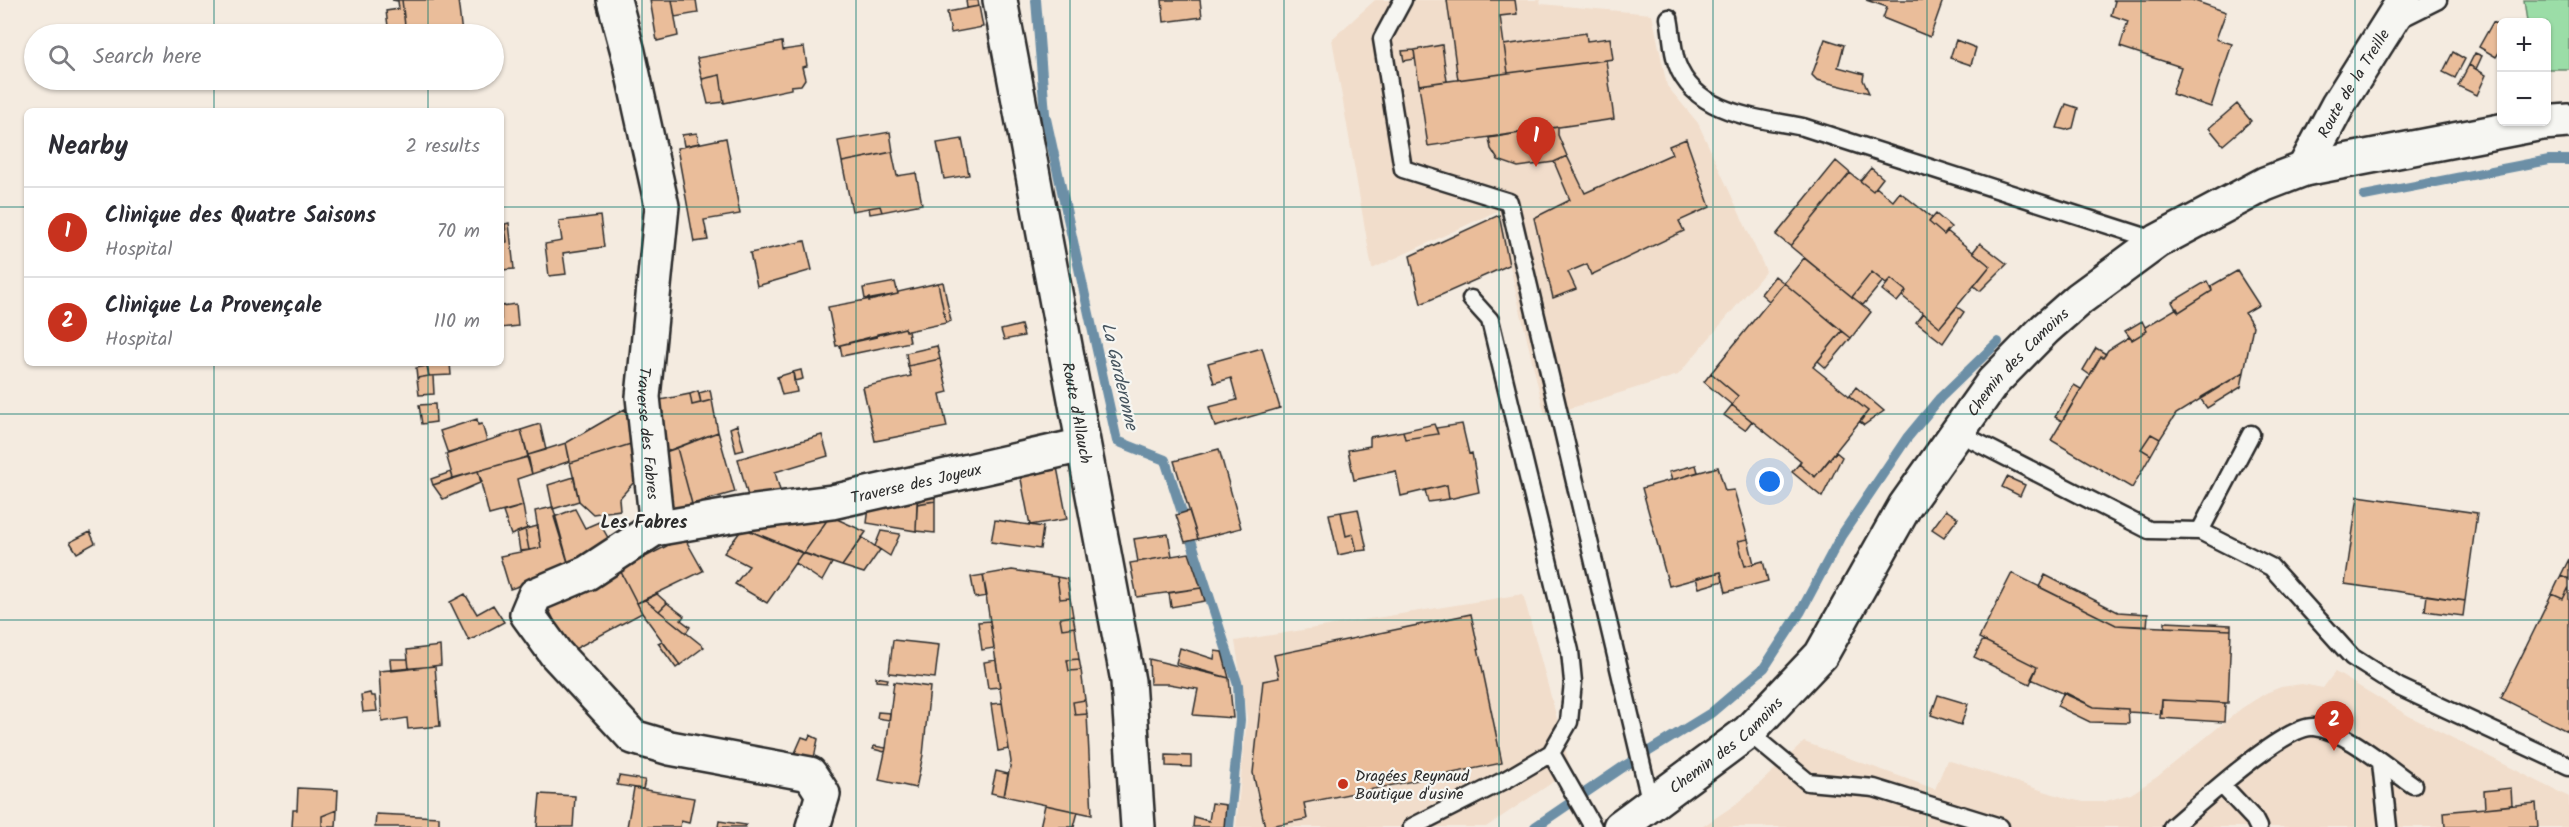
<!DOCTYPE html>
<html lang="en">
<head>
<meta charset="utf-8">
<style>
	body { margin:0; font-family:Kalam,sans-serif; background:#f2f2f3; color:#2b2b33 }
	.controls { position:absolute; right:18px; top:18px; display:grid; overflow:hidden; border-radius:9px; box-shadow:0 2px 4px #0004 }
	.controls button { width:54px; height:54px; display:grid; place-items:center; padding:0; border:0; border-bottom:2px solid #e1e1e2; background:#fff; color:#2b2b33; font:30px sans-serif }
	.you { position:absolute; left:1770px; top:482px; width:21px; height:21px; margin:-15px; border:4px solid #fff; border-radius:50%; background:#1a73e8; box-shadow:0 0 0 9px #1a73e833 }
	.badge { display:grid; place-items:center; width:39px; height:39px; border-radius:50%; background:#c8321e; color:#fff; font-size:20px; font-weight:700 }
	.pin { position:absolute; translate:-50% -50px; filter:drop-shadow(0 2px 3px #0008) }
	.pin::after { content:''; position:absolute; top:32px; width:21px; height:18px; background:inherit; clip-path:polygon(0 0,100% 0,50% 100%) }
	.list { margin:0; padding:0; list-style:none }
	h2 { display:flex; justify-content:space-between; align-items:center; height:78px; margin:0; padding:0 24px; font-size:26px }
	h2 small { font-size:20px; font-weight:400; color:#7c7c81 }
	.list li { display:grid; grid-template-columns:39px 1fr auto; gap:18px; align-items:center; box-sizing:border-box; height:90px; padding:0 24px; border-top:2px solid #e1e1e2 }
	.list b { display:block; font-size:22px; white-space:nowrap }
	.list p { margin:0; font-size:20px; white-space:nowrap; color:#7c7c81 }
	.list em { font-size:20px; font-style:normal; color:#7c7c81 }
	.icon { flex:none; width:33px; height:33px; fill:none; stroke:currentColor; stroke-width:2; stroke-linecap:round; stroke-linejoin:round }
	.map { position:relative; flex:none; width:2569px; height:827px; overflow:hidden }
	.search { position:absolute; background:#fff; box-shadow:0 2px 4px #0004; left:24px; top:24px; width:480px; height:66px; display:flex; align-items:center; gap:15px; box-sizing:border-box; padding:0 21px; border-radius:33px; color:#7c7c81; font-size:22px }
	.panel { position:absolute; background:#fff; box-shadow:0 2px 4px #0004; left:24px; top:108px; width:480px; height:258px; border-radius:9px }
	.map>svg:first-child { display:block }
</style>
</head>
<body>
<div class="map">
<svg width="2569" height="827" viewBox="0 0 2569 827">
	<rect width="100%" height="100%" fill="#f4ebe0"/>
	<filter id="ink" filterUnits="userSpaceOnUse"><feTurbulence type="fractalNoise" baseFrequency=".0167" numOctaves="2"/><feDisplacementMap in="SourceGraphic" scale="12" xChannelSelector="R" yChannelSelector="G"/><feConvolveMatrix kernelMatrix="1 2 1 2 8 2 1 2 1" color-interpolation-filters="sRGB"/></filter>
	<g filter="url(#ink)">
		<path fill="#f1ddcb" d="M1375 0H1540L1541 4 1652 14 1667 86 1698 123 1766 271 1678 375 1545 416 1497 211 1372 269 1332 39Z
			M1523 594 1571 770 1486 827H1236L1247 718 1235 641Z
			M2335 672 2409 716 2569 797V827H1702L1742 800 1804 742 1935 789 1947 760 2069 799 2084 802H2103L2131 794 2157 777 2242 708 2266 693 2281 687 2302 684 2323 688Z"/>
		<path fill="#9bdda7" stroke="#638469" stroke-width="1.5" d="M2524 0H2569V69H2547L2546 22H2527Z"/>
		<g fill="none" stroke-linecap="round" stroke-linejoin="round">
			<path stroke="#6c8fa6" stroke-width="10" d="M1036 0 1045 114 1117 441 1165 460 1238 685 1240 720 1229 827
				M2364 196 2549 160H2569
				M1535 827 1623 767 1711 713 1764 668 1801 611 1841 536 1907 438 1940 398 1998 342"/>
		</g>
		<path fill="#eabd9a" stroke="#2b2b2b" stroke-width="1.5" d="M392 0H402L406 34H389L386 11 399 9 398 1Z
			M402 0H458L462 34H406Z
			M650 0H672L678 36 657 41Z
			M672 0H696L698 13 675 17Z
			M966 0H978L979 6 967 8Z
			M1162 0H1200L1202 17 1164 22Z
			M1447 0H1515L1517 14 1500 16 1508 73 1458 80Z
			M1866 0H1943L1930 37 1883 18 1887 7Z
			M2113 0H2192L2226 12 2216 39 2232 44 2211 107 2172 94 2181 67 2120 47 2128 21 2111 15 2115 1Z
			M979 6 983 27 951 33 947 12Z
			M2493 22 2502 27V48L2496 57 2479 47Z
			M1586 33 1587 41 1610 38 1613 59 1508 73 1504 45Z
			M1825 39 1844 45 1838 67 1864 74 1863 80 1869 93 1817 80 1812 75Z
			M1956 40 1976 48 1971 65 1950 58Z
			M782 42 783 50 804 47 807 66 802 67 805 79 801 85 791 86V89L724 103 720 75 702 79 697 58Z
			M1442 45 1447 81 1419 85 1414 50Z
			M1414 50 1415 59 1404 61 1402 51Z
			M2453 52 2465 59 2455 78 2443 72Z
			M2475 53 2482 56 2476 69 2469 65Z
			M1606 60 1614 119 1428 146 1419 85Z
			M2469 65 2486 75 2477 95 2458 86Z
			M720 75 724 102 708 104 702 79Z
			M410 80H438L410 83Z
			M2066 104 2078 108 2073 128 2066 130 2057 128Z
			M2237 104 2251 121 2223 145 2209 128Z
			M1558 127V135L1567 156 1554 162 1518 167 1498 160 1491 149 1489 138Z
			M890 132 893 152 842 162 838 141Z
			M697 133 699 143 684 146 682 135Z
			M726 138 740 214 704 220 708 240 694 242 677 148Z
			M962 139 969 175 944 179 937 143Z
			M1686 139 1710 207 1679 221 1684 231 1591 275 1587 264 1568 272 1576 289 1553 298 1534 218 1570 200 1554 162 1567 156 1585 193 1672 154 1669 146Z
			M892 152 897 176 916 173 922 204 882 212 880 206 852 211 842 162Z
			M1836 161 1850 173 1790 246 1776 235Z
			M1871 168 1883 178 1873 191 1860 181Z
			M1850 173 1873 191 1876 187 1893 201 1900 192 1932 218 1929 222 1944 235 1947 231 1990 266 1940 327 1902 296 1906 291 1891 279 1886 284 1872 272 1852 297 1790 246Z
			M880 206 882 212 870 214 869 208Z
			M1936 214 1951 227 1944 235 1929 222Z
			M1499 215 1509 265 1421 304 1410 256Z
			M600 216 604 247 563 253 566 274 549 276 545 244 562 241 559 221Z
			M509 223 514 269 501 270V243L507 242 505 224Z
			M501 224H505L507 242 501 243Z
			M805 241 812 270 757 286 750 253Z
			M1980 243 2007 264 1980 291 1974 286 1990 266 1973 252Z
			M1804 258 1871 312 1851 338 1784 283Z
			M2237 271 2259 305 2245 313 2253 326 2244 372 2176 414 2160 439 2151 434 2141 449 2151 455 2132 488 2051 440 2101 356 2103 358 2108 350 2129 337 2132 340 2147 331 2145 327 2177 308 2179 312 2212 291 2211 286Z
			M1872 272 1883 281 1863 305 1852 297Z
			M1775 276 1784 283 1769 301 1761 294Z
			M1891 279 1906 291 1897 302 1882 290Z
			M2207 281 2212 291 2179 312 2176 309 2172 302Z
			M895 282 898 294 869 301V298L865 299 863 288Z
			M943 282 951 321 946 323 938 283Z
			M938 283 946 323 908 331H906L905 328 877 334V337L836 346 828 307 898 294V292Z
			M1784 283 1842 331 1813 367 1868 411 1815 477 1799 464 1801 461 1732 405 1738 396 1711 373Z
			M516 304 518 326 501 328V306Z
			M1957 307 1964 312 1943 343 1916 322 1923 313 1940 327Z
			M2142 321 2147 331 2132 340 2125 331Z
			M1021 325 1024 336 1004 340 1001 330Z
			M905 328 906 331H908L910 342 842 356 840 345Z
			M1842 331 1851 338 1826 368 1818 361Z
			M937 346 940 359 908 366 906 353Z
			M1262 348 1280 408 1215 427 1209 407 1237 400 1231 378 1214 383 1208 363Z
			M2096 348 2106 354 2103 358 2101 356 2090 375 2083 370Z
			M940 359 948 392 940 394 947 427 875 441 863 387 911 376 908 366Z
			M450 363 451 375 429 376 427 366Z
			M427 366 429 376 417 378 416 368Z
			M801 370 803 379 794 381 793 372Z
			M793 372 797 392 782 395 777 377Z
			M2244 372 2241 387 2207 408 2200 398Z
			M1711 373 1738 396 1732 405 1704 382Z
			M429 376H433L434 394 419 395 417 378Z
			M2074 385 2081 389 2062 421 2055 417Z
			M1856 387 1884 411 1864 425 1860 422 1868 411 1849 396Z
			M710 390 712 400 701 403 699 393Z
			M698 391 701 403 692 405 690 394Z
			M690 394 692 405 712 400 718 432 657 455 650 402Z
			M435 404 436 422 422 424 419 405Z
			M1732 405 1752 421 1745 430 1724 415Z
			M625 409 634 443 570 463 566 443Z
			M477 419 478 425 482 424 487 441 448 454 440 431Z
			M540 424 546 450 528 455 521 430Z
			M1434 424 1438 434 1405 439 1403 431Z
			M1462 424 1469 454 1472 453 1479 492 1449 499 1447 485 1401 496 1396 471 1354 480 1348 450 1370 446V437L1403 431 1405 439 1438 434 1436 428Z
			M737 425 744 450 736 452 730 428Z
			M521 430 528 457 453 478 446 454Z
			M718 432 735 492 692 504 677 448Z
			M2151 434 2160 439 2151 455 2141 449Z
			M822 435 828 456 775 472 782 498 750 504 738 459Z
			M566 443 570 461 532 474 528 455Z
			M634 443 641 474 619 499 620 510 593 514 579 501 570 463Z
			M677 448 692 504 665 512 657 455Z
			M1219 449 1241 528 1198 539 1174 461Z
			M1836 452 1842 457 1822 497 1792 472 1799 464 1815 477Z
			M527 457 532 474 517 479 523 506 489 515 478 471Z
			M1056 462 1067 519 1030 525 1019 469Z
			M1696 465 1698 472 1672 480 1669 472Z
			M1718 467 1725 491 1734 490 1748 539 1738 541 1745 566 1763 561 1768 581 1726 592 1721 572 1669 586 1642 488Z
			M478 471 482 482 443 499 433 485Z
			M451 472 453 478 433 485 431 479Z
			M574 477 579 501 553 509 548 485Z
			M2007 477 2025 485 2020 496 2002 487Z
			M1447 485 1449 499 1428 502 1425 490Z
			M935 487V501L917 504 918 490Z
			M918 490 916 531 867 523 870 500Z
			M2358 496 2477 513 2465 601 2345 584Z
			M935 501V533L916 531 917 504Z
			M523 506 527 529 511 535 503 512Z
			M553 507 570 569 510 589 500 556 541 548 535 511Z
			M575 509 585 528 599 522 611 543 570 569 554 517Z
			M1358 509 1367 550 1357 551 1353 534 1346 536 1341 512Z
			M1946 510 1958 518 1944 537 1932 529Z
			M1189 511 1198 539 1185 542 1176 515Z
			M1341 512 1346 536 1353 534 1357 551 1338 555 1329 514Z
			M830 516 866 532 842 566 804 553Z
			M830 516 804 553 743 528Z
			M995 520 1043 527 1040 549 991 542Z
			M538 526 541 548 529 550 525 529Z
			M743 528 802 553 767 603 735 584 749 566 724 553Z
			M525 529 529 550 520 551 517 532Z
			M881 531 900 534 890 556 875 546Z
			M90 532 95 543 77 553 70 542Z
			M1168 534 1172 556 1138 562 1134 539Z
			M684 537 703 571 637 603 620 570Z
			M862 537 880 550 864 573 842 566Z
			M1748 539 1754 564 1745 566 1738 541Z
			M802 553 832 563 822 581 795 563Z
			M1189 553 1201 588 1137 597 1130 563Z
			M2569 559V579L2561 575Z
			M620 570 642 613 573 650 560 632 543 598Z
			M1012 570 1057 577 1060 599 1070 598 1073 616 1060 618 1062 629 1075 627 1079 659 1067 660 1069 671 1081 670 1085 700 1073 702 1075 715 1087 714 1092 815 1004 796 1011 762 983 575Z
			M1721 572 1723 581 1699 588 1696 578Z
			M2012 573 2116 625 2231 630 2228 703 2162 700V714L2128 712V709L2094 707 2031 679 2037 667 1979 638Z
			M983 575 987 596 975 598 971 577Z
			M2045 575 2118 612 2148 614 2147 627 2116 625 2039 587Z
			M2561 575 2569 579V587L2563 599 2552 594Z
			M1057 577 1067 579 1070 598 1060 599Z
			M2569 587V732L2501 698 2552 594 2563 599Z
			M1201 588 1205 601 1171 607 1169 593Z
			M465 594 477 614 493 605 504 622 469 641 450 602Z
			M657 594 667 603 659 611 645 600Z
			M2427 595 2465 601 2463 616 2425 611Z
			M645 600 704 647 680 665 642 613 637 603Z
			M667 603 684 616 681 620 690 627 686 633 659 611Z
			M1471 614 1502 763 1304 803 1307 819 1265 827 1253 773 1263 681 1279 678 1274 655Z
			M1073 616 1075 627 1062 629 1060 618Z
			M990 621 994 648 982 650 978 622Z
			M2165 622 2231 625V630L2165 627Z
			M893 640 939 645 935 678 889 673Z
			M1983 640 2037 667 2030 684 1974 657Z
			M662 641 680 665 676 668 658 643Z
			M440 646 441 665 409 669 407 650Z
			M1180 648 1214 659 1215 651 1222 652 1229 678 1176 663Z
			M390 659H408L409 669 391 671Z
			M1079 659 1081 670 1069 671 1067 660Z
			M1149 659 1229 678 1233 718 1193 715 1198 689 1169 684H1150Z
			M996 660 1000 687 988 688 984 662Z
			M435 666 440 726 408 729 407 718 382 722 379 671Z
			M876 677 888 679 887 682 876 681Z
			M894 682 930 687 923 755 916 788 879 780 886 748Z
			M2064 692 2094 707 2128 709 2129 723 2090 722 2057 706Z
			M370 693 371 696H375L377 711 363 712 361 695Z
			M1938 695 1968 704 1961 725 1931 715Z
			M1085 700 1087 714 1075 715 1073 702Z
			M2162 700 2225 703 2224 722 2160 718Z
			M1002 703 1009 749 998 751 991 704Z
			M878 712 890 713 889 720 877 718Z
			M810 735 818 739 814 758 795 753 802 737 808 739Z
			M874 746 886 748 885 752 873 749Z
			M1166 755 1191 756V767L1166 766Z
			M996 771 1008 774 1004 796 991 793Z
			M619 776 645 780 643 789 617 785Z
			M298 788 338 790 337 810 322 816V827H292L293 810H297Z
			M634 788 694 798 689 823 681 821 680 827H627Z
			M2511 788 2512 805 2485 808 2484 791Z
			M540 794 575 796 573 827H537Z
			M1212 803 1226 805 1224 827H1193L1194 817 1209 821Z
			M2536 803 2538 827H2445L2444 812Z
			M1045 805 1078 812 1074 827H1040Z
			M337 810 336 827H322V816Z
			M376 814 439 817V827H375Z
			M719 821 746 825 745 827H718Z"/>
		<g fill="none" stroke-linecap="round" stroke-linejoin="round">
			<g stroke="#2b2b2b" stroke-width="21">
				<path id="service" d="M1403 0 1382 39 1403 169 1509 202 1651 804
					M1669 18C1672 32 1672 50 1677 64 1695 114 1757 118 1803 127L2158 241
					M2396 21 2438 0
					M1959 433 2149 530 2200 531 2271 567 2352 657 2399 687 2569 766
					M2200 531 2251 434
					M1748 732 1808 782 1874 788 2000 827
					M1551 753 1593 827
					M2381 763 2388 827
					M2222 785 2254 819 2258 827
					M1412 827 1507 779 1551 753 1569 722 1573 682 1570 651 1490 320 1471 299
					M2172 827C2197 806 2285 724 2314 727 2347 731 2385 766 2413 785"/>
			</g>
			<g stroke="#2b2b2b" stroke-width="38">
				<g id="minor">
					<path id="s1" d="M614 0 628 52 662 206 643 397 656 518 654 529 587 573 535 595 527 614 556 654 633 737 670 748 810 774 823 794 813 827"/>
					<path id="s2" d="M2304 169 2338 105 2404 0"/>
					<path id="s3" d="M654 529 747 513 832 502 1083 445"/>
				</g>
			</g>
			<g stroke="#2b2b2b" stroke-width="38">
				<g id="tertiary">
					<path id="s4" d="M1620 827 1748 732 1821 655 1905 506 1993 382 2045 329 2079 299 2158 241 2265 184 2304 169 2542 123 2569 121"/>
				</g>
			</g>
			<g stroke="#2b2b2b" stroke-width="38">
				<g id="secondary">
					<path id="s5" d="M1000 0 1128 681 1138 827"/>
				</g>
			</g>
			<use href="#service" stroke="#f6f6f2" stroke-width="16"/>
			<use href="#minor" stroke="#f6f6f2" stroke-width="33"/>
			<use href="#tertiary" stroke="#f6f6f2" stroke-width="33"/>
			<use href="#secondary" stroke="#f6f6f2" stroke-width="33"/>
		</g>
	</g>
	<path fill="none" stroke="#0f766e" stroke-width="1.5" stroke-opacity="0.55" d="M214 0V34M428 0V34M642 0V827M856 0V827M1070 0V827M1284 0V827M1499 0V827M1713 0V827M1927 0V827M2141 0V827M2355 0V827M214 80V111M428 80V111M0 207H27M501 207H2569M214 363V827M428 363V827M0 414H2569M0 620H2569"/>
	<circle fill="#c8321e" stroke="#f6f6f2" stroke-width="2" cx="1343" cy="784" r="6"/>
	<g text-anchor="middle" stroke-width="4.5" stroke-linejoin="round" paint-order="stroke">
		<g font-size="16" fill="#2b2b2b" stroke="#f6f6f2">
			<text dy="6" stroke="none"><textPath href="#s2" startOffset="99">Route de la Treille</textPath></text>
			<text dy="6" stroke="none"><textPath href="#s4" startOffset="620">Chemin des Camoins</textPath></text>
			<text dy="6" stroke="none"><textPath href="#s5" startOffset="420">Route d'Allauch</textPath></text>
			<text dy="6" stroke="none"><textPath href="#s1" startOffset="440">Traverse des Fabres</textPath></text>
			<text dy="6" stroke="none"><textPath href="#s3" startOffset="266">Traverse des Joyeux</textPath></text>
			<text dy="6" stroke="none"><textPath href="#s4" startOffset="134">Chemin des Camoins</textPath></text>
		</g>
		<g font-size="16" fill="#2b2b2b" stroke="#f6f6f2" text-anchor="start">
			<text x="1355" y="781">Dragées Reynaud<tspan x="1355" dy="18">Boutique d'usine</tspan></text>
		</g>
		<g font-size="18" font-style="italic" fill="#46545e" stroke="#f6f6f2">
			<text transform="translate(1120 376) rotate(77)" y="6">La Garderonne</text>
		</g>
		<g font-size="18" font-weight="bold" fill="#2b2b2b" stroke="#f6f6f2">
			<text x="644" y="528">Les Fabres</text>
		</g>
	</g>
</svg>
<div class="controls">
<button>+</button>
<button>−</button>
</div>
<div class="you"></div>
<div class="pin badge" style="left:1536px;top:167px">1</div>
<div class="pin badge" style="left:2334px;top:751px">2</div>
<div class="search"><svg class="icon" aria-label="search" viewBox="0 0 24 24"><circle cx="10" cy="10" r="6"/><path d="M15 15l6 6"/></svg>Search here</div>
<section class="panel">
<h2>Nearby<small>2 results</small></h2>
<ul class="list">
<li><span class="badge">1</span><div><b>Clinique des Quatre Saisons</b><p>Hospital</p></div><em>70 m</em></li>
<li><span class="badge">2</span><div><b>Clinique La Provençale</b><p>Hospital</p></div><em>110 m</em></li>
</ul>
</section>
</div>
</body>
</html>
